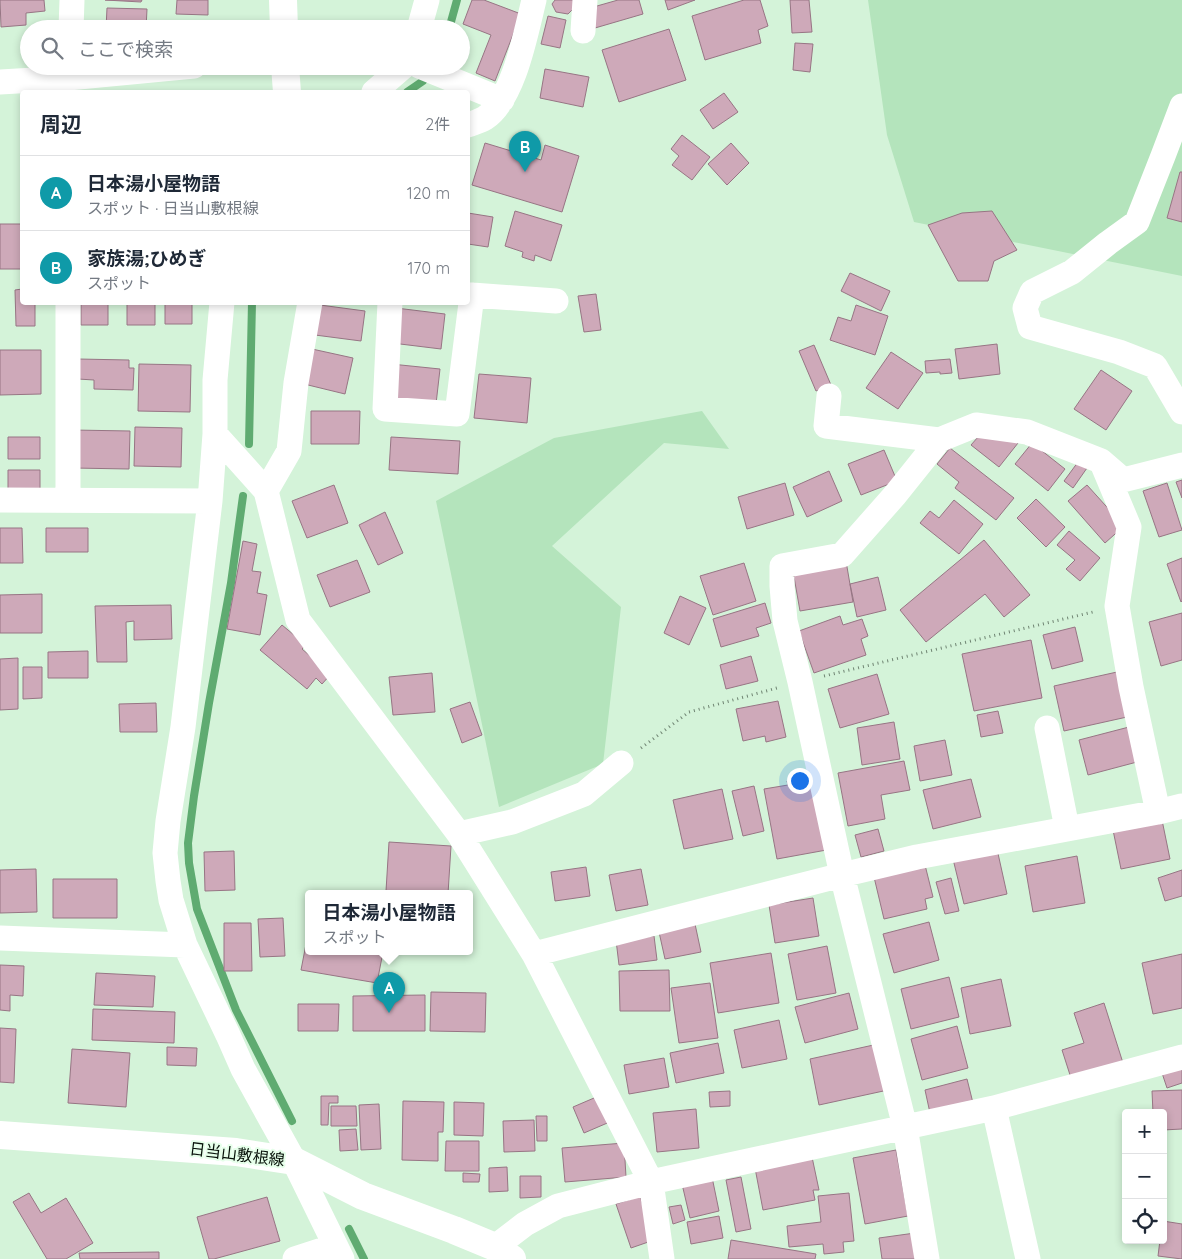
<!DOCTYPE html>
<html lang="ja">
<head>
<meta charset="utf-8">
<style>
	body { margin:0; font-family:Quicksand,"Noto Sans JP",sans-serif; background:#f2f2f3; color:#1f2937 }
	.controls { position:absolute; right:15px; bottom:15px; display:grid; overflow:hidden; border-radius:5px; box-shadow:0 2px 8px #0003 }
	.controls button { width:45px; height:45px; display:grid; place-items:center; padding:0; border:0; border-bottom:1px solid #e0e1e3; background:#fff; color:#1f2937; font:25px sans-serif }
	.you { position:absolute; left:799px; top:780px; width:18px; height:18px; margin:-12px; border:4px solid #fff; border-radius:50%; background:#1a73e8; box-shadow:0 0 0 8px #1a73e833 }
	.badge { display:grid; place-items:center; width:32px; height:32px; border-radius:50%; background:#b4327d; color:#fff; font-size:16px; font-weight:700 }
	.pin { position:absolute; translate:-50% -41px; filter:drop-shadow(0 1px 2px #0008) }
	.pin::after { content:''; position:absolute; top:26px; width:18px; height:15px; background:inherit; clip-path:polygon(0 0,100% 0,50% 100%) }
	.popup { position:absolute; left:305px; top:890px; width:168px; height:65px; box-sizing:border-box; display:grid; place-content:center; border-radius:5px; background:#fff; filter:drop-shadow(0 1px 4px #0005); font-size:16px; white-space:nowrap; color:#747a83 }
	.popup b { font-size:19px; color:#1f2937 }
	.popup::after { content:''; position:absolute; left:50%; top:100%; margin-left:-10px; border:10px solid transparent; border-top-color:#fff }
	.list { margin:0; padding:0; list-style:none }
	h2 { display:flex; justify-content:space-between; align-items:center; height:65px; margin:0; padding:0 20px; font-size:21px }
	h2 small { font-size:16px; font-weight:400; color:#747a83 }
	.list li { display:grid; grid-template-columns:32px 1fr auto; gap:15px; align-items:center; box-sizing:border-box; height:75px; padding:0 20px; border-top:1px solid #e0e1e3 }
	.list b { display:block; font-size:19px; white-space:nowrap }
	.list p { margin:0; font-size:16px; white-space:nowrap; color:#747a83 }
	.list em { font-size:16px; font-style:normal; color:#747a83 }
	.icon { flex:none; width:28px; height:28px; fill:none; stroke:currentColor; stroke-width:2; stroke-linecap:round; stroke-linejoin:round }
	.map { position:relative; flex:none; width:1182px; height:1259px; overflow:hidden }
	.search { position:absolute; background:#fff; box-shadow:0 2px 8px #0003; left:20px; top:20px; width:450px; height:55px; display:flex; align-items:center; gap:12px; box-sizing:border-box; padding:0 18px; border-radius:28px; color:#747a83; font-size:19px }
	.panel { position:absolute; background:#fff; box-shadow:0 2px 8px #0003; left:20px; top:90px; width:450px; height:215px; border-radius:5px }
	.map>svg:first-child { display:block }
</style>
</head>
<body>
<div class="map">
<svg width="1182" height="1259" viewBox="0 0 1182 1259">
	<rect width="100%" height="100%" fill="#d4f3d9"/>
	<path fill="#b4e4bc" d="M868 0H1182V276L914 222 887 135Z
		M702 411 729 449 664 443 552 546 621 607 603 764 499 807 436 501 554 438Z"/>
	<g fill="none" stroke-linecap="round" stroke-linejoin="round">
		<path stroke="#5fab71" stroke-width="8" d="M449 29 457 0
			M407 92 423 81 428 72
			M249 444 252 302
			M243 496 231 583 209 703 194 796 188 843 189 863 197 909 236 1010 292 1121
			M349 1229 364 1259"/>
	</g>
	<path fill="#cea9b9" stroke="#977584" d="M0 0H44L45 11 26 13V25L1 27Z
		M105 0H142L141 2Z
		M177 0H208V15L176 14Z
		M472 0H484L521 14 495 81 476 73 491 35 463 24Z
		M555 0H577L576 6 568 14 556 12 552 4Z
		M618 0H639L643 14 595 28 590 8Z
		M665 0H695L668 10Z
		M744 0H760L768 26 758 30 761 43 705 60 692 16Z
		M790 0H809L812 32 792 33Z
		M107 8 147 9 146 29H106Z
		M548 16 566 20 560 48 541 44Z
		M669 29 686 80 619 102 602 50Z
		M795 43 813 44 810 72 793 70Z
		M545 69 589 77 583 107 540 98Z
		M724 93 738 112 713 129 700 110Z
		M682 135 710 157 692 180 672 165 679 156 671 149Z
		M485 143 541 160 545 145 579 156 562 212 472 185Z
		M731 143 749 163 727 185 708 164Z
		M1180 172H1182V222L1167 218Z
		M515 211 562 225 551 261 535 255 534 261 522 257 523 252 505 246Z
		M992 211 1017 250 994 261 988 281H958L928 225 962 213Z
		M468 213 493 217 488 247 468 244Z
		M0 224H22V269H0Z
		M850 273 890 291 881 311 841 291Z
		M22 289V302H35V326H16L15 290Z
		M596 294 601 330 584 332 578 296Z
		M81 302H108V325H81Z
		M127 302H155V325H127Z
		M165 302H192V324H165Z
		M320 305 365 311 361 341 315 335Z
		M856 305 888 316 875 355 830 340 838 317 851 321Z
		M396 308 445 314 441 349 392 343Z
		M997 344 1000 374 959 379 955 349Z
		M814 345 831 385 816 391 799 351Z
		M312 349 353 358 345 394 304 384Z
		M0 350H41V394L0 395Z
		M891 352 923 373 898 409 866 388Z
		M78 359 129 360V368H134L133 390 94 389V380L78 379Z
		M950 359 952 373 940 374V372L926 373 925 361Z
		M139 364 191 365 190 412 138 411Z
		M391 364 440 369 436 404 387 398Z
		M1101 370 1132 391 1106 430 1074 409Z
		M479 374 531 378 527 423 474 418Z
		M311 411H360L359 444H311Z
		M135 427 182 428 181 467 134 466Z
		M73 430 130 431 129 469 73 468Z
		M8 437H40V459H8Z
		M391 437 460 441 458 474 389 470Z
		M978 437 1022 438 999 467 971 445Z
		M1032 443 1065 469 1048 491 1015 464Z
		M950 448 1014 498 996 520 955 488 959 482 937 464Z
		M884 450 897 481 861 495 848 464Z
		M1078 462 1087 468 1073 488 1064 481Z
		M8 470H40V492H8Z
		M829 471 842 501 807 517 793 487Z
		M1182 480V498L1176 482Z
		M785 483 794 515 747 529 738 497Z
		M1167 483 1182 530 1159 537 1143 491Z
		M334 485 348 523 307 538 292 501Z
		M1087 485 1124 526 1105 543 1068 501Z
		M1036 499 1065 527 1046 547 1017 518Z
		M954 500 983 524 959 554 920 523 930 511 939 518Z
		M385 512 403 553 378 565 359 525Z
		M0 528H22L23 563H0Z
		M46 528H88V552H46Z
		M1069 531 1100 558 1080 581 1066 569 1075 560 1057 545Z
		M984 540 1030 595 1004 617 985 594 926 642 900 610Z
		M243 541 257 544 252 571 261 572 257 593 267 595 260 635 227 629Z
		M1182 558V601L1181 602 1167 564Z
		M357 560 370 592 330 607 317 575Z
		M846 561 853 602 800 611 793 571Z
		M744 563 756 601 713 615 700 576Z
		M878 577 886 610 857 617 850 584Z
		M42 594V633H0V595Z
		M680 596 706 608 689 645 664 633Z
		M765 603 771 623 756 628 759 636 721 647 713 619Z
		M171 605 172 639 134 640V621L126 622 127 662H97L95 606Z
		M1182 613V660L1161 666 1149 622Z
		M840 616 843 625 862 619 868 636 861 639 866 655 814 673 799 631Z
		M282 625 306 645 302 649 331 674 322 684 316 678 307 689 260 650Z
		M1075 627 1083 661 1052 669 1043 635Z
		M1031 640 1042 698 974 711 962 654Z
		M88 651V678H48V652Z
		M751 656 758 681 726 689 720 665Z
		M18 658V709L0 710V659Z
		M23 667H42V698L23 699Z
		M1117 672 1127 717 1064 731 1054 686Z
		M432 673 435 712 393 715 389 677Z
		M877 674 889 714 840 728 828 689Z
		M778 701 786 737 766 742 765 736 743 741 736 709Z
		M470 702 482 735 462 743 450 709Z
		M156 703 157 732H120L119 704Z
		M998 711 1003 733 981 737 977 715Z
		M894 722 900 759 862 765 857 728Z
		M1129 727 1137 762 1088 775 1079 740Z
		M945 740 952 775 920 781 914 746Z
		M904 761 910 790 881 795 885 819 848 826 838 773Z
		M818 775 832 849 777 859 764 789 788 785 787 781Z
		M971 779 981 817 933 829 923 790Z
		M754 786 764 831 743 836 732 791Z
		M722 789 733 839 684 849 673 800Z
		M1162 820 1170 859 1121 869 1113 830Z
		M878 829 884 851 861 857 855 835Z
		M389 842 451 846 448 894 386 891Z
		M997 849 1007 894 964 904 953 859Z
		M234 851 235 890 205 891 204 852Z
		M1077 856 1085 903 1033 912 1025 866Z
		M925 865 933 897 925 899 927 909 884 919 874 877Z
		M586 867 590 896 555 901 551 872Z
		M36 869 37 912 0 913V870Z
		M641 869 648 905 616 911 609 875Z
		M1182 870V896L1165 901 1158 878Z
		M951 878 959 911 945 914 936 882Z
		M53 879H117V918H53Z
		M813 898 819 936 775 943 769 905Z
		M283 918 285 956 260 957 258 919Z
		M929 922 939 960 894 973 883 934Z
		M224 923H251L252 971H224Z
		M695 924 701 952 665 959 659 932Z
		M654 936 657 960 619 965 616 940Z
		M307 939H309V952H383L377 983 301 970Z
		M827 946 836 993 797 1000 788 954Z
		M771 953 779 1003 718 1013 710 963Z
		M1182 954V1008L1153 1014 1142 963Z
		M0 965 24 966 23 996 10 995V1011L0 1010Z
		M669 970 670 1011H620L619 971Z
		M96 973 155 976 153 1007 94 1005Z
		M949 977 959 1017 911 1029 901 989Z
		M1001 979 1011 1026 970 1034 961 988Z
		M710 983 718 1038 679 1043 671 988Z
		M431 992 486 993 485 1032 430 1031Z
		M849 993 858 1029 805 1043 795 1007Z
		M425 995V1031H353V996Z
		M1104 1003 1123 1063 1071 1078 1062 1050 1084 1043 1074 1013Z
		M298 1004H339L338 1031H298Z
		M93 1009 175 1012 174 1043 92 1040Z
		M779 1020 787 1059 742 1068 734 1030Z
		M957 1026 968 1068 922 1080 911 1039Z
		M0 1028 16 1029 14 1083 0 1082Z
		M718 1043 724 1073 676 1083 670 1053Z
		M878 1044 888 1090 819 1105 810 1059Z
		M167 1047 197 1048 196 1066 167 1065Z
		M72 1049 130 1053 126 1107 68 1103Z
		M664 1058 669 1087 629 1094 624 1065Z
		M1182 1067V1083L1167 1088 1162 1073Z
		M967 1079 973 1103 930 1113 925 1090Z
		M1182 1090V1129L1163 1130V1113H1153L1152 1091Z
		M730 1091V1106L710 1107 709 1092Z
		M601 1095 612 1121 584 1133 573 1107Z
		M321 1096H338V1103H329L328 1125H321Z
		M403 1101 444 1102 443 1132H438V1161L402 1160Z
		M454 1102 484 1103 483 1136 454 1135Z
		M379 1104 381 1149 361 1150 359 1105Z
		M331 1106H356L357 1126H331Z
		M696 1109 699 1148 657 1152 653 1113Z
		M536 1116H547V1141H537Z
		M534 1120 535 1151 504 1152 503 1121Z
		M356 1129 358 1150 340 1151 339 1130Z
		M446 1141H479V1171H445Z
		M624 1143 626 1177 565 1182 562 1148Z
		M896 1150 908 1216 865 1224 853 1158Z
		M812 1157 819 1190H813L815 1200 763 1210 755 1168Z
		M507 1167 508 1191 489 1192V1168Z
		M463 1173 480 1174 479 1182H463Z
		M520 1176H541V1197L520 1198Z
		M712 1177 719 1211 690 1218 682 1184Z
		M741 1177 751 1229 736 1232 726 1180Z
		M29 1193 41 1213 66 1198 93 1243 66 1259H47L13 1202Z
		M849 1193 854 1241 843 1242 844 1252 824 1254 823 1244 789 1247 787 1226 821 1222 818 1196Z
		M640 1196 654 1240 631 1248 616 1204Z
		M267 1197 280 1241 214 1259H209L197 1217Z
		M681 1205 685 1220 673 1224 669 1207Z
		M719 1216 723 1238 691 1244 687 1222Z
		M1163 1221 1182 1224V1259L1158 1256 1160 1240H1163Z
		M915 1233 919 1259H882L879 1238Z
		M731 1240 816 1254 815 1259H728Z
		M159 1252V1259H80L79 1253Z"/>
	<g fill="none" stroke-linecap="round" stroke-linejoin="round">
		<path stroke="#6f8472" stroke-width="3" stroke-dasharray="1 4" stroke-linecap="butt" d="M824 676 1093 612
			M641 748 689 712 777 688"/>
		<path stroke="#fff" stroke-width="25" d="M71 29 72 0
			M419 29 427 0
			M583 31 585 0
			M419 66 502 100
			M0 82 68 78 194 66
			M374 92 404 66
			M1182 106 1163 156 1137 222 1108 243 1072 272 1032 292 1025 308 1030 327 1119 352 1155 366 1182 412
			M468 125C473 123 480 121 485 118 514 99 526 32 534 0
			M472 295 556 301
			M222 302 215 380V434L210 501 183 727 168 821 165 853 168 881 171 900 185 945 228 1035 243 1069 294 1161 342 1259
			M390 302 385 409 457 414 472 295H468
			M829 396 826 426 939 440
			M215 434 266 491 298 620 459 834 534 954 651 1182 662 1259
			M1102 463 1129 527 1117 606 1131 687 1158 812
			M266 491 289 451 296 383 310 302
			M0 500 210 501
			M68 500V302
			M1047 728 1067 828
			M459 834 512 822 584 794 621 763
			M0 938 185 945
			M534 954 842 875 917 857 1158 812 1182 806
			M994 1108 1028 1259
			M495 1247 525 1224 558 1206 651 1182 994 1108 1182 1057
			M295 1259 335 1246
			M927 1259 905 1127 842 875 800 682 785 621 782 586V566L842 555 895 495 939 440 976 425 1027 432 1101 461 1123 480 1182 465"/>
		<path stroke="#fff" stroke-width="28" d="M283 0 284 29
			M285 66 287 92"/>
		<path stroke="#fff" stroke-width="28" d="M0 1135 236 1152 294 1161 363 1196 454 1230 495 1247 512 1259"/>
	</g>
	<g text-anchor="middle" stroke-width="4" stroke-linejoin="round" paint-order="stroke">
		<g font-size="16" fill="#08120a" stroke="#e6ffea">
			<text transform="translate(237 1154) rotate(7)" y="6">日当山敷根線</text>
		</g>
	</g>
</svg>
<div class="controls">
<button>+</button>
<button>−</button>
<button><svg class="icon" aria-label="locate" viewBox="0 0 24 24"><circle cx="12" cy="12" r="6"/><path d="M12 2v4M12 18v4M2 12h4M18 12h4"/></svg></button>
</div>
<div class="you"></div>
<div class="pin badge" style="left:389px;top:1013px;background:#0f9aa8">A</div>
<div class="popup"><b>日本湯小屋物語</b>スポット</div>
<div class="pin badge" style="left:525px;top:172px;background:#0f9aa8">B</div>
<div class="search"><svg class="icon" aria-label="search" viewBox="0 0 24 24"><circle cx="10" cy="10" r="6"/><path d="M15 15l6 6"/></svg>ここで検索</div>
<section class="panel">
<h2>周辺<small>2件</small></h2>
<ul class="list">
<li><span class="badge" style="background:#0f9aa8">A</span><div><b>日本湯小屋物語</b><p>スポット · 日当山敷根線</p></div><em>120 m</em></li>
<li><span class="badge" style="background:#0f9aa8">B</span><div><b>家族湯;ひめぎ</b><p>スポット</p></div><em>170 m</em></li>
</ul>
</section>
</div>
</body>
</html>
